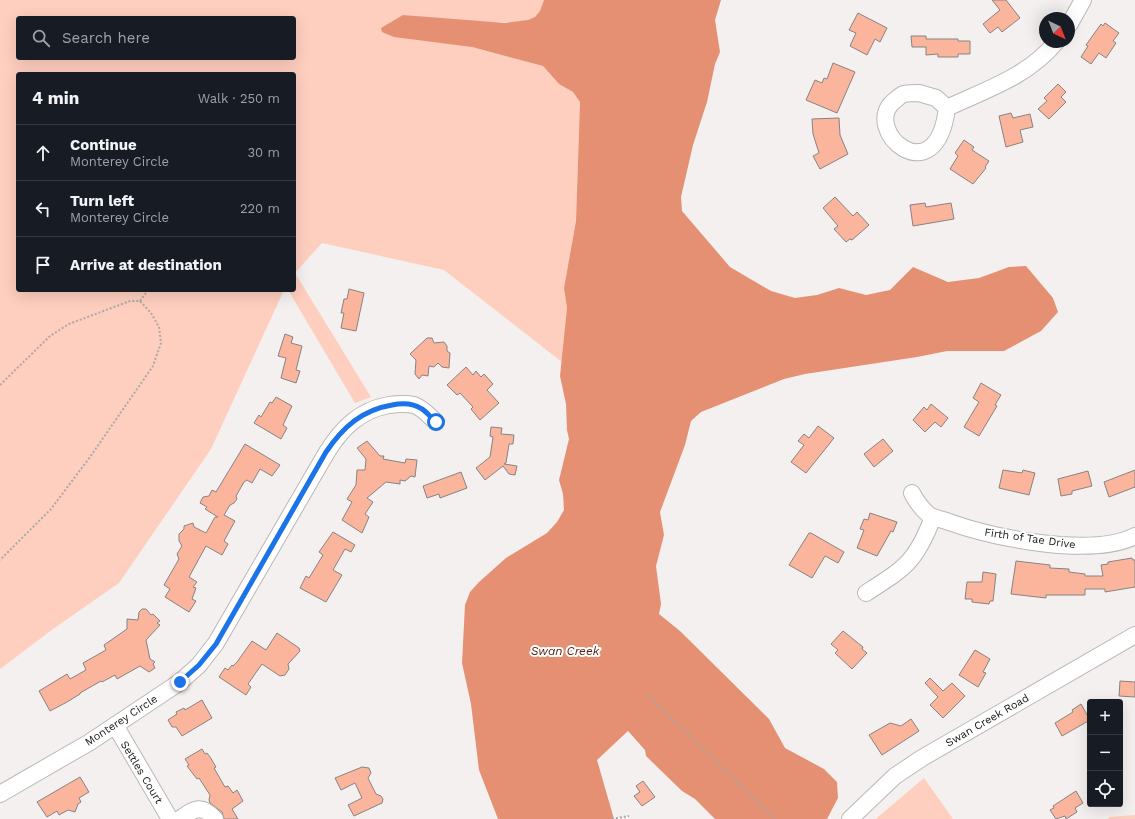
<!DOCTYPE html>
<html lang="en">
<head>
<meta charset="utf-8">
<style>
	body { margin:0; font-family:"Work Sans",sans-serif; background:#20242c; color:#f1f3f6 }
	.controls { position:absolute; right:12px; bottom:12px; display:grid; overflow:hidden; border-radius:4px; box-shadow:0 4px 16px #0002 }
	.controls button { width:36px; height:36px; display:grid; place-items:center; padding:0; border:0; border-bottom:1px solid #363941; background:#171b24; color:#f1f3f6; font:20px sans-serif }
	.compass { position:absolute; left:1039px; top:12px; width:36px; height:36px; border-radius:50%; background:#171b24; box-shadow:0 4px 16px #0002; rotate:137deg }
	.stop { position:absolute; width:12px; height:12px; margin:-9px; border:3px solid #1a73e8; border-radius:50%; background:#fff }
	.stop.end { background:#1a73e8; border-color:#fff; box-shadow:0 1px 4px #0008 }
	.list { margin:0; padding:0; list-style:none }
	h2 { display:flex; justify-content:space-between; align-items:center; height:52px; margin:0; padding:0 16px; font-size:17px }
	h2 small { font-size:13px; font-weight:400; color:#9ea1a6 }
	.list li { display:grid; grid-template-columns:26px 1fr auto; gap:12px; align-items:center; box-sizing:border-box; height:56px; padding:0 16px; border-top:1px solid #363941 }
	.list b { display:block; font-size:15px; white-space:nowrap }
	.list p { margin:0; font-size:13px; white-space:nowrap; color:#9ea1a6 }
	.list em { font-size:13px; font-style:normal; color:#9ea1a6 }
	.icon { flex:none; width:22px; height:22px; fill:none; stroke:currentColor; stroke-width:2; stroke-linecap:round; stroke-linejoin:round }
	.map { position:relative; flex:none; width:1135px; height:819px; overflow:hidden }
	.search { position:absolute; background:#171b24; box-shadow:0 4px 16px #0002; left:16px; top:16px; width:280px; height:44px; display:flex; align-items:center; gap:10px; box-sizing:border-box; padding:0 14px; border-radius:4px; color:#9ea1a6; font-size:15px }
	.panel { position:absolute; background:#171b24; box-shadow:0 4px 16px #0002; left:16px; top:72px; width:280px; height:220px; border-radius:4px }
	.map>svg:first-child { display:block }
</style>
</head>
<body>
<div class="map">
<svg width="1135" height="819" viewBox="0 0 1135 819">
	<rect width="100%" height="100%" fill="#f4f0ef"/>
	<path fill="#fecebe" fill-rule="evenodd" d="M0 0H544C542 6 541 13 536 17 520 29 427 17 403 15L472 47 543 66 559 84 573 92 580 102 576 221 564 288 567 308 562 362 444 270 322 243 295 273 371 397 355 403 288 290H294V74H18V290H284L211 449 119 583 53 629 0 669ZM18 18H294V58H18Z
		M924 778 953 819H876L878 817Z
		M1135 815V819H1108L1109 817Z"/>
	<path fill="#e59073" d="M544 0H721L715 20 720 52 715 64 707 102 693 145 681 197 682 211 730 267 771 291 795 298 817 295 839 288 866 295 890 290 913 267 948 282 979 278 1009 267 1026 266 1053 298 1058 312 1041 331 1004 351H947L917 357 805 374 784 379 701 412 691 421 685 445 660 512 664 535 656 566 661 604 659 614 680 631 769 719 785 748 824 769 837 782 838 798 827 819H715L695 799 682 791 646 756 645 750 628 731 597 760 614 819H498L479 770 471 704 462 663 465 605 470 592 479 582 506 558 547 533 557 522 564 510 563 494 559 480 569 439 567 430 566 404 560 376 567 308 564 288 576 221 580 102 573 92 559 84 543 66 472 47 394 37 382 32 381 28 403 15 505 23 528 20 535 17 540 11Z"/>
	<path fill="#fcb59d" stroke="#878382" d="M992 0H1006L1020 18 1002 32 998 27 990 33 983 24 1000 10Z
		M858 13 887 28 880 42 875 39 867 55 850 46 856 33 849 30Z
		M1105 23 1119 33 1113 41 1116 43 1106 58 1099 53 1091 64 1081 57 1088 46 1086 45 1101 24 1103 26Z
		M911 36H926V39H958V41H970V54H958V57H938V54L926 55V47H912Z
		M833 63 855 72 837 113 806 100 815 80 822 83 824 78 827 79Z
		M1058 84 1066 92 1061 97 1066 102 1049 119 1038 109 1047 101 1044 98Z
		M1011 113 1013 118 1030 114 1033 127 1020 130 1023 142 1006 147 999 116Z
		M839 118 840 135 848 154 820 169 813 156 819 153 813 134 812 119Z
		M964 140 974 147 972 150 989 161 985 167 986 168 973 184 950 169 958 156 955 153Z
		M835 197 853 216 857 212 869 225 852 240 850 239 846 242 834 229 838 226 823 208Z
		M925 203 926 207 951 203 954 219 913 226 910 205Z
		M349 289 364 293 356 331 341 328 344 313H341L344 299H347Z
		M285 334 293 337 291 343 302 346 296 370 300 371 296 383 281 378 286 358 278 356Z
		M427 338H432L434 343 444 342 447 346V351L450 353 449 368 442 367 438 363 434 367 429 366 428 376 422 375 419 379 415 374 416 360 410 354Z
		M466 367 473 375 476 371 481 377 484 374 493 384 487 390 499 403 480 420 471 409 473 407 460 393 457 395 447 385Z
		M981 383 1001 395 995 405 997 406 979 436 964 427 979 402 973 398Z
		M276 397 292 406 283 425 287 428 281 439 254 423 259 415 261 417 270 402 272 403Z
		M931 404 948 418 941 427 935 422 925 432 913 420 924 407 927 410Z
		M818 426 834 438 806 473 791 462 804 445 798 441 804 434 809 438Z
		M491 427 502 428 501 434 514 435 513 444H509L506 463 504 464 517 466 515 475 509 474 503 466 485 480 476 468 490 457 493 437 490 436Z
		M883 439 893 451 874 467 864 454Z
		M367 441 380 456H384L383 459 405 463 406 459 417 460 415 477 411 476 405 481 400 480V484L386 482 367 498 373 502 365 514 369 517 362 533 342 520 352 502 347 499 356 485 357 470H365L366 459 357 448Z
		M245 444 280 465 272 476 260 469 252 483 247 480 244 482 236 496 237 499 234 503 230 505 224 515 235 521 224 541 228 544 222 555 206 546 189 577 197 582 193 587 196 588 192 599 196 601 189 612 165 597 170 589 164 585 179 559 177 554 182 546 179 541V534L184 529V526L193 523 194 527 206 533 215 517H218L205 509 207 507 200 503 203 497 209 496 212 490 216 492Z
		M1003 470 1022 473 1023 470 1035 473 1029 495 999 488Z
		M1135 470V487L1109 497 1104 482Z
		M1088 471 1092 486 1072 491V494L1061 496 1058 479Z
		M461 472 467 488 440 498 439 494 427 498 423 486Z
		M870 513 897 522 893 532 891 531 877 556 857 548 864 530 860 529 864 519 868 520Z
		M333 532 355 545 351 552 345 549 333 570 342 575 326 602 300 588 306 576 309 578 323 555 319 552Z
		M809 533H811L844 552 838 563 825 556 812 578 789 565Z
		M1132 558 1133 560H1135V587L1105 592V589H1085V595H1046V598L1011 594 1016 561 1050 565V568L1069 569V572L1085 574V576H1103L1101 565 1108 564V562Z
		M983 572 996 574 993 601H990L989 604 972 602V599H965L967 582H982Z
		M142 609H146L151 615 153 614 160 621 157 623 160 625 146 640 150 659 155 662 153 664 155 668 149 672 140 666 117 679 115 675 102 682 101 681 80 693V694L67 702 50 711 39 691 67 674 70 679 86 670 83 663 106 650 104 645 127 629V619L138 620 139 612Z
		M843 631 863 647 862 649 867 653 852 669 835 653 838 650 831 644Z
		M277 633 299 648 300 651 288 664 289 669 285 675 280 676 262 664 248 684 251 687 246 695 219 677 225 668 228 670 232 665 233 666 237 662 252 641 266 650Z
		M975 650 990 659 983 672 986 673 978 687 959 675Z
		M930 678 943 691 952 683 965 696 943 718 930 705 938 697 925 683Z
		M1120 681 1135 682V697L1119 696Z
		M202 700 212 718 182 736 176 727H172L168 720 177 714 176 712 184 708 185 710Z
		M1081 704 1090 720 1062 736 1055 723 1073 712 1072 710Z
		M911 719 919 731 882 755 869 735 890 723 901 726Z
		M202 749 205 754 207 753 210 757 216 767 214 768 225 787 228 786 233 793 237 790 243 801 232 809 238 819H224L222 812 210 803 209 800 210 795 199 778 197 779 187 766 189 765 185 759Z
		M362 767 369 768 371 773 368 778 376 794 381 796 383 799 382 803 354 816 348 805 362 798 355 783 341 790 335 778Z
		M80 777 89 792 79 798 81 802 78 804 75 812 68 810 59 815 57 811 47 817 37 802Z
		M643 781 655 797 642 806 634 796 640 792 636 786Z
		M1076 791 1083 803 1075 808 1077 812 1066 819 1065 816 1056 819 1050 810 1054 808 1053 806Z"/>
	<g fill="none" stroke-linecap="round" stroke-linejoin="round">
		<g stroke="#bbb7b5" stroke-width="18">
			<path id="minor" d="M1069 25 1083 0
				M919 93 936 98 947 108C936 197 860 129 894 101 897 99 900 95 904 94 908 93 915 93 919 93Z
				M947 108C985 90 1029 76 1056 42
				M912 493C916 501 922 509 929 515 935 519 943 519 949 522 994 538 1091 558 1135 536
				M866 593C905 568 916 562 933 517
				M115 725 170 819
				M0 794 90 742 180 682 199 665 216 643 327 452C342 428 360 410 389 405 397 404 405 403 414 405 423 408 429 416 436 422
				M180 819C194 809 201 803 215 819
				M850 819 895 776 922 758 1135 635"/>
		</g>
		<path stroke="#aca8a8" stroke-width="2" stroke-dasharray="2 2" stroke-linecap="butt" d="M140 301 148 290
			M0 385 50 336 69 324 130 301H140L151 313 159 327 161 343 153 366 90 457 51 509 0 560
			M648 695 774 819
			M612 819 629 816"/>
		<use href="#minor" stroke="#fff" stroke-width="16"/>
	</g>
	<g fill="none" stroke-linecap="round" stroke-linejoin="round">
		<path stroke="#1a73e8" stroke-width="5" d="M180 682 199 665 216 644 326 452C343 427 362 410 392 405 402 403 413 403 422 409 427 412 431 418 436 422"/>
	</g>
	<g text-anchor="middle" stroke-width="4" stroke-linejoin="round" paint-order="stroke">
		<g font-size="11" fill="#171515" stroke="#fff">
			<text transform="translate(1030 538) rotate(8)" y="4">Firth of Tae Drive</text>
			<text transform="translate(121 720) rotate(-33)" y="4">Monterey Circle</text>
			<text transform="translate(987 720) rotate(-30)" y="4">Swan Creek Road</text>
			<text transform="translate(142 772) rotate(59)" y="4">Settles Court</text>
		</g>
		<g font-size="12" font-style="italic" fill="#57220e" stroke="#fff">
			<text x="565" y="655">Swan Creek</text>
		</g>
	</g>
</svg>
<div class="controls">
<button>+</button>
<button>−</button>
<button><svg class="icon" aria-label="locate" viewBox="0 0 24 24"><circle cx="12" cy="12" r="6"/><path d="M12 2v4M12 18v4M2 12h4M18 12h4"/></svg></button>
</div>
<svg class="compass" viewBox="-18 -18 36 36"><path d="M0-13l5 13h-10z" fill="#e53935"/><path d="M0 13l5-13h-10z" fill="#9ea1a6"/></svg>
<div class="stop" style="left:436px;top:422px"></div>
<div class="stop end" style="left:180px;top:682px"></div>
<div class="search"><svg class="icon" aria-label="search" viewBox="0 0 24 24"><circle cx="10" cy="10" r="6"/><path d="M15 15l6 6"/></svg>Search here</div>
<section class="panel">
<h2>4 min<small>Walk · 250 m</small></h2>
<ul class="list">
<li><svg class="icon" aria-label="ahead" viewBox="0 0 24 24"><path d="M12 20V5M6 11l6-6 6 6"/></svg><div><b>Continue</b><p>Monterey Circle</p></div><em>30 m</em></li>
<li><svg class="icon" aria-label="left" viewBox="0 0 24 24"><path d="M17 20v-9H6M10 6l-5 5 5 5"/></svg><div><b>Turn left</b><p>Monterey Circle</p></div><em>220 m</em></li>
<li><svg class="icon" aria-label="arrive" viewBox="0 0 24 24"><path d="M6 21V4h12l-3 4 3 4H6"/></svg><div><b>Arrive at destination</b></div></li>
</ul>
</section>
</div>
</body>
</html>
